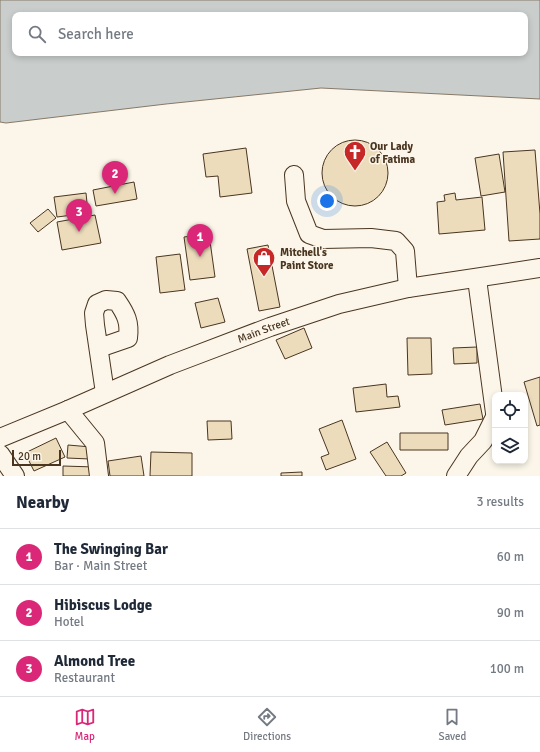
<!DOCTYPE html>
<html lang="en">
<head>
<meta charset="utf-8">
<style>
	body { margin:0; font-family:Signika,sans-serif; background:#f6f6f7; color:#1f2937 }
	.controls { position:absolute; right:12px; bottom:12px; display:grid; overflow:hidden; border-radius:8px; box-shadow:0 2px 6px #0003 }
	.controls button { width:36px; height:36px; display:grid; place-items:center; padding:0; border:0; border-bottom:1px solid #e0e1e3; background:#fff; color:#1f2937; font:20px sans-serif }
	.scale { position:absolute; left:12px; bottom:10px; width:49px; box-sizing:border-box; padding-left:4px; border:2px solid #4a3520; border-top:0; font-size:11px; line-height:14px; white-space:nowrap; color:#4a3520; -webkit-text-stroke:3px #fbf6e9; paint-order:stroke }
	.you { position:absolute; left:327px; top:201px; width:14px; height:14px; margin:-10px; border:3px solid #fff; border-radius:50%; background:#1a73e8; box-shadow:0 0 0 6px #1a73e833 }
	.badge { display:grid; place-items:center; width:26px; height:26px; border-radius:50%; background:#db2777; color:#fff; font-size:13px; font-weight:700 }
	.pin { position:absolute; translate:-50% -33px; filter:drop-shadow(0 1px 2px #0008) }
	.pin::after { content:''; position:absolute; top:21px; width:14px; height:12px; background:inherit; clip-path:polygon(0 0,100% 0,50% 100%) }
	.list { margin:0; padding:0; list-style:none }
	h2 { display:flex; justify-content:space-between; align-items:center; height:52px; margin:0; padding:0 16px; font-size:17px }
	h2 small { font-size:13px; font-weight:400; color:#747a83 }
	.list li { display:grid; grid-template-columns:26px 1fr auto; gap:12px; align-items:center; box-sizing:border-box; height:56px; padding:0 16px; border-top:1px solid #e0e1e3 }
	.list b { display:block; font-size:15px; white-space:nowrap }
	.list p { margin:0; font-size:13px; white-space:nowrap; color:#747a83 }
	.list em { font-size:13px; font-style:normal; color:#747a83 }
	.icon { flex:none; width:22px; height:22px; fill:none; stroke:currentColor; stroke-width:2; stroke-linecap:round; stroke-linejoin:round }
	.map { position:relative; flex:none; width:540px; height:476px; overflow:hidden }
	.search { position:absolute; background:#fff; box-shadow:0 2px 6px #0003; left:12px; right:12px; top:12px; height:44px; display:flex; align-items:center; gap:10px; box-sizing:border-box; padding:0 14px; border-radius:8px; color:#747a83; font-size:15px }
	.sheet { height:220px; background:#fff }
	nav { display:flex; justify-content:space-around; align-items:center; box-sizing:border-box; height:56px; border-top:1px solid #e0e1e3; background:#fff; font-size:11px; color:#747a83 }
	nav a { display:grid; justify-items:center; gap:2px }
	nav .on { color:#db2777 }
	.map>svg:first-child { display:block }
</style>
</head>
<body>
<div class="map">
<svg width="540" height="476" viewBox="0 0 540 476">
	<rect width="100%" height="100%" fill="#fbf6e9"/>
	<path fill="#c9cecd" stroke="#887966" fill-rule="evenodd" d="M0 0H540V99L321 88 166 104 6 123 0 122ZM15 15H525V53H15Z"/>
	<path fill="#ecdcbc" stroke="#4a3520" d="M322 173a33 33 0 1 1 66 0a33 33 0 1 1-66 0Z
		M246 148 252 193 220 197 218 176 206 177 203 154Z
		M535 150 540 214V239L509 241 503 152Z
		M499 154 505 192 481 196 475 158Z
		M134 182 137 199 96 206 93 190Z
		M86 193 88 213 57 217 54 197Z
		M455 193 456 200 482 197 485 230 439 234 437 202 445 201 444 195Z
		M48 209 56 218 38 232 30 223Z
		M95 215 101 243 62 250 57 222Z
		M209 234 215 277 190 280 184 237Z
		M268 245 280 307 259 311 247 249Z
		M180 254 185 290 160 293 156 257Z
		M218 298 225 322 201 328 195 303Z
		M304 328 312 348 285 359 276 340Z
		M407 338H431L432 374 408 375Z
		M477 347V363L454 364 453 348Z
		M540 377V425L537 426 524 382Z
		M386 384 387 397 398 396 400 407 356 412 353 388Z
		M480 404 483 419 445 425 442 410Z
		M342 420 356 459 326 470 321 457 329 454 319 429Z
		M207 421H231L232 439 208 440Z
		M400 433H448V450H400Z
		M56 438 65 457 34 471 25 453Z
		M387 442 406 473 401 476H386L370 452Z
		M68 445 91 447 90 459 67 458Z
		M151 452 192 453V476H150Z
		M141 456 144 476H110L108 461Z
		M63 466 95 467 94 476H63Z
		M302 472V476H281V473Z"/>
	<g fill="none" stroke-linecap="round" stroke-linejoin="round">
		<g stroke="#4a3520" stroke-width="20">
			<g id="minor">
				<path d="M294 175 296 201 309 234 323 239 371 238 396 241 405 251 408 288"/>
				<path d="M477 279 495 413"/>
				<path d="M99 348 128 338C130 322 126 314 117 301L106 300 97 304 94 313 95 325 105 393"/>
				<path d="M68 410 95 443 99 476"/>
				<path id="s1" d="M0 438 68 410 170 365 270 327 339 304 408 288 540 268"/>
				<path d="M0 454 15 476"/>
				<path d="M456 476 469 456 483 441 495 417"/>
			</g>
		</g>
		<use href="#minor" stroke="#fbf6e9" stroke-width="18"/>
	</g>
	<defs>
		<g id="church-pin" transform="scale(1.15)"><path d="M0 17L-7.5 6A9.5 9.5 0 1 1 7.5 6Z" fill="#c62828" stroke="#fbf6e9"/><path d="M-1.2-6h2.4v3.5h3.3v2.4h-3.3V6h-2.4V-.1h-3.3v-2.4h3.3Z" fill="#fff"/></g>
		<g id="shop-pin" transform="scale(1.15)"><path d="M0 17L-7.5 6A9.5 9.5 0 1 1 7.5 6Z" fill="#c62828" stroke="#fbf6e9"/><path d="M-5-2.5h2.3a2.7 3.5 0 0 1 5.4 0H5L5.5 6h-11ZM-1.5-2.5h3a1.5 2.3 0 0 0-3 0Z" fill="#fff"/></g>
	</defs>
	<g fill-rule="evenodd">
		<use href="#church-pin" x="355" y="152"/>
		<use href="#shop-pin" x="264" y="258"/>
	</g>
	<g text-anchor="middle" stroke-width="3" stroke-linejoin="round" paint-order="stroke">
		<g font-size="11" font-weight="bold" fill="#4a3520" stroke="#fbf6e9" text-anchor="start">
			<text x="370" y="150">Our Lady<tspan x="370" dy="13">of Fatima</tspan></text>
			<text x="280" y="256">Mitchell's<tspan x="280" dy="13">Paint Store</tspan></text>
		</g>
		<g font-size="11" fill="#4a3520" stroke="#fbf6e9">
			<text dy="4" stroke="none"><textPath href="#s1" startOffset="285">Main Street</textPath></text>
		</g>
	</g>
</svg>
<div class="controls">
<button><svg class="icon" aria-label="locate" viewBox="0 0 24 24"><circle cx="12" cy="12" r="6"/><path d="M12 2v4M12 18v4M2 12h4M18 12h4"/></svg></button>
<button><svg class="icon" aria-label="layers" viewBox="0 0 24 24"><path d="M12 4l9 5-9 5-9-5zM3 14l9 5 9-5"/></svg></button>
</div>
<div class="scale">20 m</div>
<div class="you"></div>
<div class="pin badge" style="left:200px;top:257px">1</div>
<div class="pin badge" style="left:115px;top:194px">2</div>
<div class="pin badge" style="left:79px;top:232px">3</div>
<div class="search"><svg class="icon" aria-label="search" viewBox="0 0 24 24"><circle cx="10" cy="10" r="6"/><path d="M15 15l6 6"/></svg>Search here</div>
</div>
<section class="sheet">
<h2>Nearby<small>3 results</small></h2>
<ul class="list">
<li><span class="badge">1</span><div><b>The Swinging Bar</b><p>Bar · Main Street</p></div><em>60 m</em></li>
<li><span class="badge">2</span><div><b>Hibiscus Lodge</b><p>Hotel</p></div><em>90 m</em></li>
<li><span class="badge">3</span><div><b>Almond Tree</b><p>Restaurant</p></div><em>100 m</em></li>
</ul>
</section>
<nav>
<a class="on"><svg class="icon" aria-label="map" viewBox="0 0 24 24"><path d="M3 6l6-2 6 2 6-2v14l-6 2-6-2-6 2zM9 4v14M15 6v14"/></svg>Map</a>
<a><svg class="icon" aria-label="directions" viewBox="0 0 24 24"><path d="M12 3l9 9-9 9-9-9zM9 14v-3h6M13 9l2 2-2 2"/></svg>Directions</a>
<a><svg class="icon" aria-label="saved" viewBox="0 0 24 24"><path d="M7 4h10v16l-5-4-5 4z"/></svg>Saved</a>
</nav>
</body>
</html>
